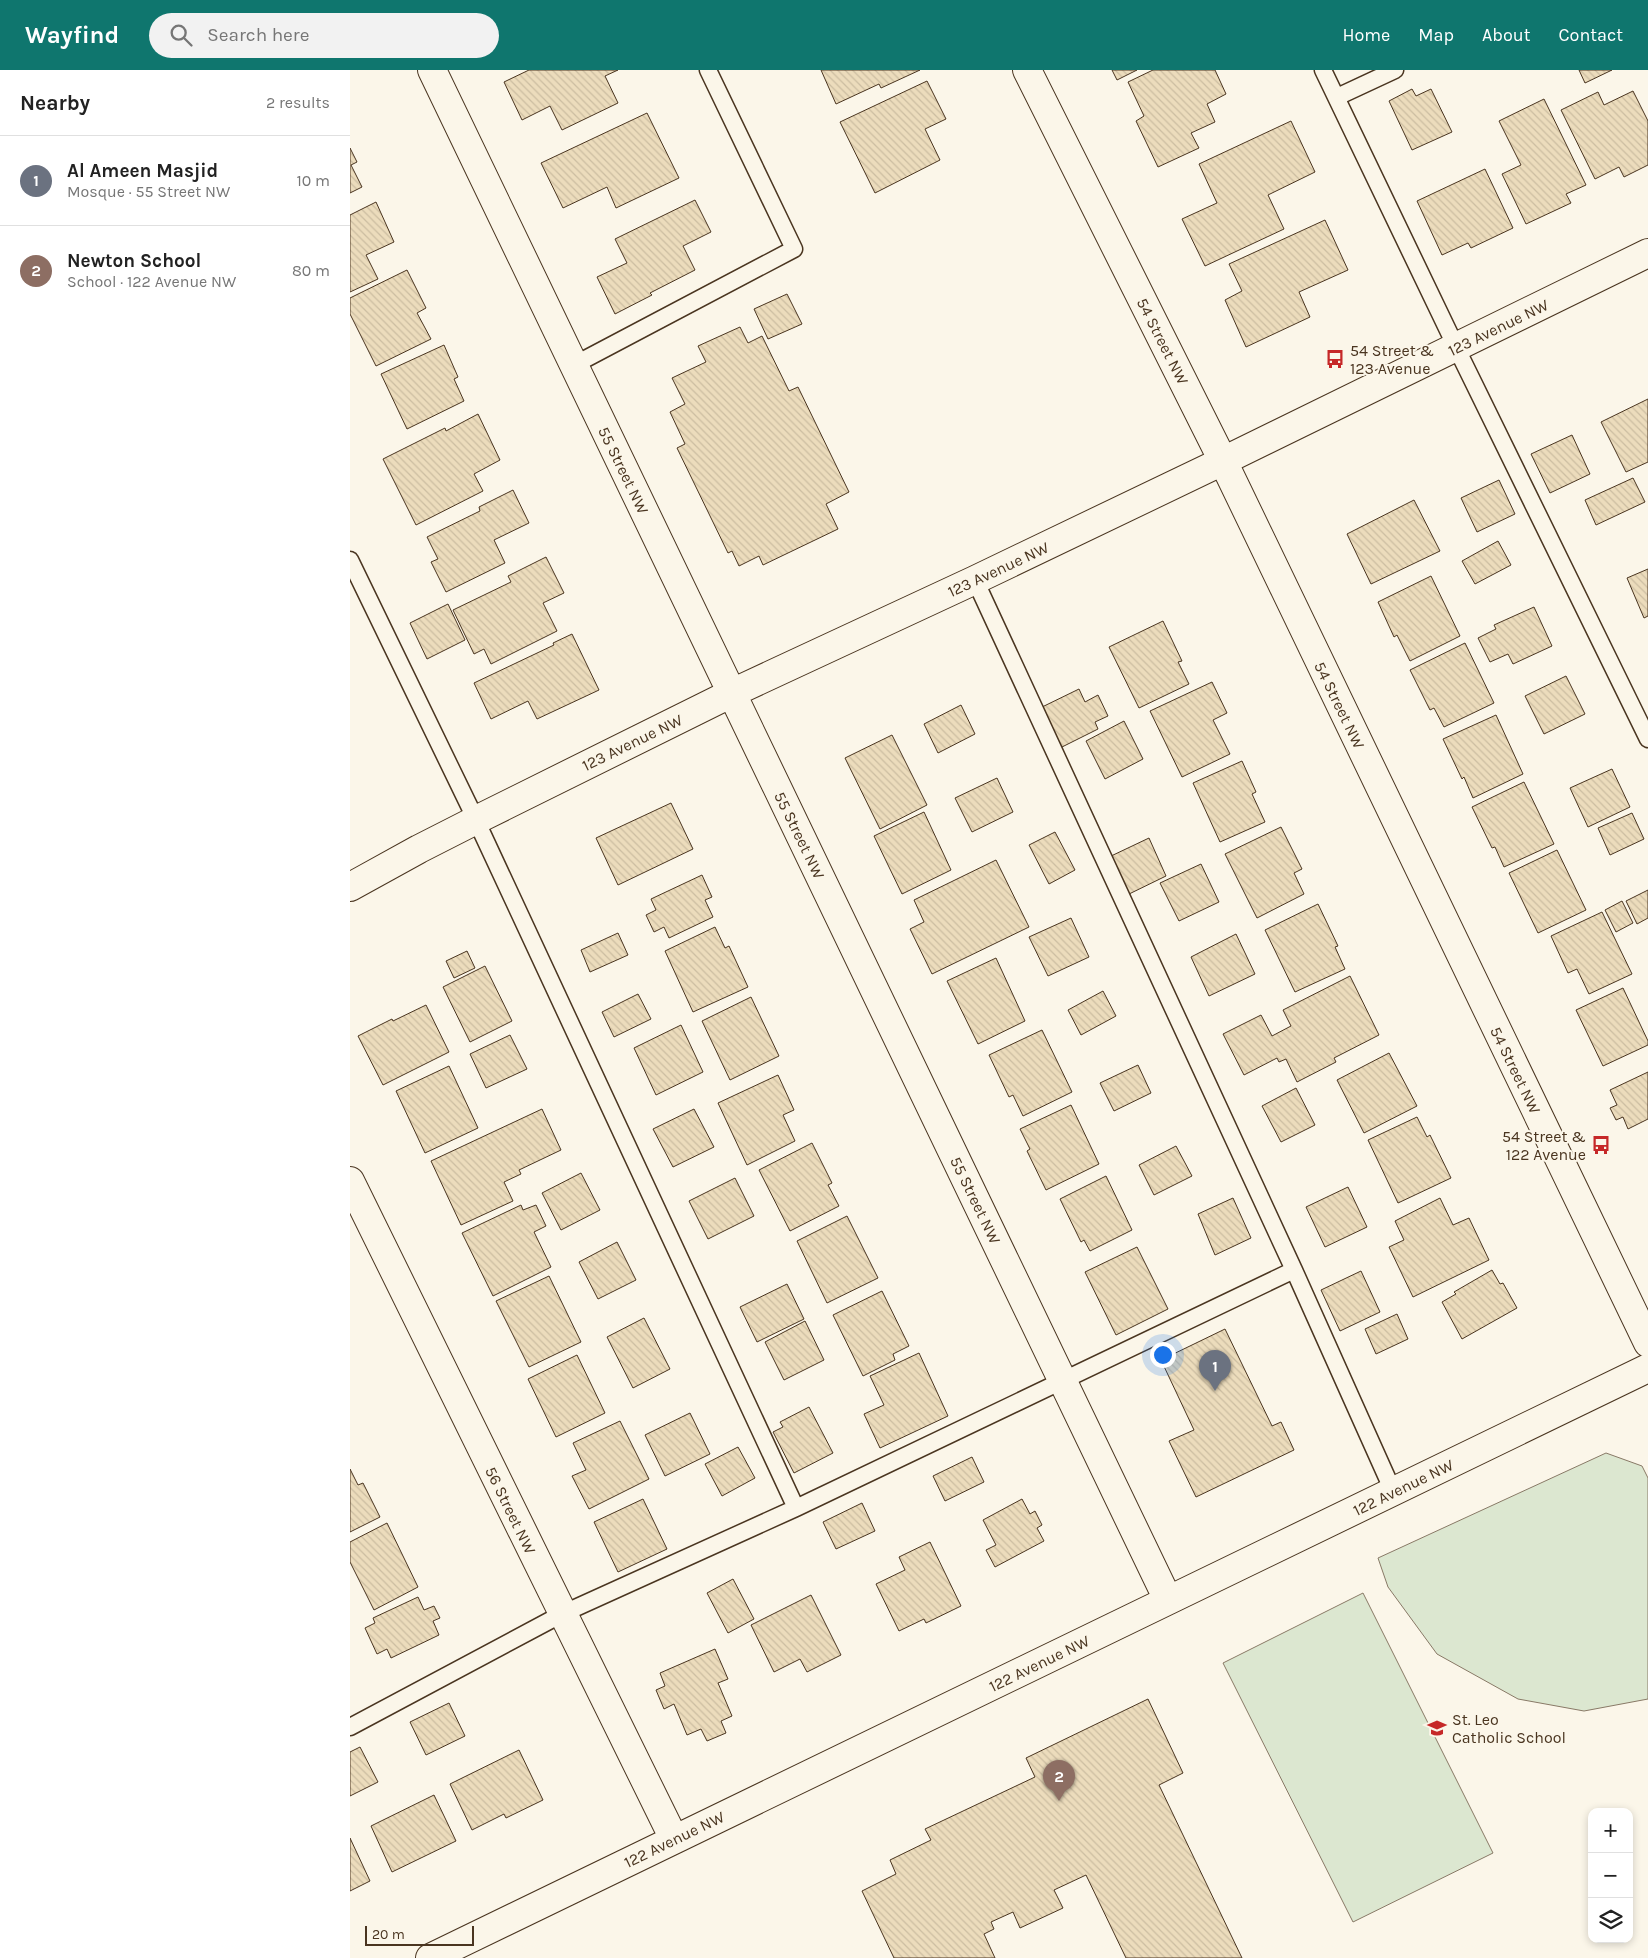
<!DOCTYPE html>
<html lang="en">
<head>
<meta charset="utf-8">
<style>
	body { margin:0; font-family:Karla,sans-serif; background:#f2f2f2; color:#222 }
	.controls { position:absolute; right:15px; bottom:15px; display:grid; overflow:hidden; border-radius:10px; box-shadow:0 2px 8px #0003 }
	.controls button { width:45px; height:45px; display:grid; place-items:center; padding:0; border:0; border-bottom:1px solid #e0e0e0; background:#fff; color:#222; font:25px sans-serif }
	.scale { position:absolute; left:15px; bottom:12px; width:109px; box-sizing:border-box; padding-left:5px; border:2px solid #4a3520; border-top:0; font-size:14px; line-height:18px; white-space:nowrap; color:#4a3520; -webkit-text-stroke:4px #fbf6e9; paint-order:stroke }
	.you { position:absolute; left:812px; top:1284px; width:18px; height:18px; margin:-12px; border:4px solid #fff; border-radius:50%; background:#1a73e8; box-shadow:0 0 0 8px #1a73e833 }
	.badge { display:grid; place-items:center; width:32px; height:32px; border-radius:50%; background:#0f766e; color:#fff; font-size:16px; font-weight:700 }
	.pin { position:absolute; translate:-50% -41px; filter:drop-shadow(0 1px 2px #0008) }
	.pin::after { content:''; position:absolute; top:26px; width:18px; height:15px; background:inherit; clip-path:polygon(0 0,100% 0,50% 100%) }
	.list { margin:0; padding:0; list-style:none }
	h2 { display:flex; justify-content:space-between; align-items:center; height:65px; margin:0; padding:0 20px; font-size:21px }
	h2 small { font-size:16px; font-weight:400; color:#767676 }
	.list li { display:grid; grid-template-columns:32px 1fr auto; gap:15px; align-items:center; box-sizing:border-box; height:90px; padding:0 20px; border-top:1px solid #e0e0e0 }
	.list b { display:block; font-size:19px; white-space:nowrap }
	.list p { margin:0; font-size:16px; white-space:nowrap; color:#767676 }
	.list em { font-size:16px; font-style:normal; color:#767676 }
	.icon { flex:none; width:28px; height:28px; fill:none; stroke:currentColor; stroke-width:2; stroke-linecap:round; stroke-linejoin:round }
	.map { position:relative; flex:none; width:1298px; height:1888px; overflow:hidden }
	header { display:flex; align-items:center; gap:30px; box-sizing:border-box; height:70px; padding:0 25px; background:#0f766e; color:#fff }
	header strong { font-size:24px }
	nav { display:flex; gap:28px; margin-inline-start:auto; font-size:18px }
	.search { width:350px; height:45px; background:#f2f2f2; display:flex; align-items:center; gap:12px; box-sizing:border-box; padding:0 18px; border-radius:28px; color:#767676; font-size:19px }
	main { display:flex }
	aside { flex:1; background:#fff }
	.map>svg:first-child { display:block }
</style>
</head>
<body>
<header>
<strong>Wayfind</strong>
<div class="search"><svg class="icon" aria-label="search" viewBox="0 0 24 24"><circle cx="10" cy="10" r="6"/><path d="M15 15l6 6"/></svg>Search here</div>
<nav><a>Home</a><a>Map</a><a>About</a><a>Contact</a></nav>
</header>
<main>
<aside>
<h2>Nearby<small>2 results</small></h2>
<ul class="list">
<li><span class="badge" style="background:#6b7280">1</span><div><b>Al Ameen Masjid</b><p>Mosque · 55 Street NW</p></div><em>10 m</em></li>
<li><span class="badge" style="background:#8d6e63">2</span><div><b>Newton School</b><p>School · 122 Avenue NW</p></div><em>80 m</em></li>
</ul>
</aside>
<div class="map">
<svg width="1298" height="1888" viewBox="0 0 1298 1888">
	<defs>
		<pattern id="building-back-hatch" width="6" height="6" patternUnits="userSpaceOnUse" patternTransform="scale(1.25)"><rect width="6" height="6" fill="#ecdcbc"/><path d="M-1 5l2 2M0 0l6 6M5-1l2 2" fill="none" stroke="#ccbda1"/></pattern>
	</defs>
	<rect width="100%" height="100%" fill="#fbf6e9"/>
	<path fill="#dce7d0" stroke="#887966" d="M1256 1383 1292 1396 1298 1408V1629L1234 1641 1168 1629 1087 1584 1038 1517 1028 1488Z
		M1013 1523 1143 1783 1003 1852 873 1593Z"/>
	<path fill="url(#building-back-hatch)" stroke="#4a3520" d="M179 0H268L255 6 268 33 212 60 200 36 172 50 154 12Z
		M471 0H570L531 18 529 14 486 34Z
		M762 0H787L767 10Z
		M803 0H865L876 24 857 34 865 52 841 63 849 78 808 97 786 51 794 46 778 12Z
		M1229 0H1262L1235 13Z
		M577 11 596 49 575 59 590 90 525 123 490 52Z
		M1062 19 1066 26 1081 19 1102 62 1062 80 1039 31Z
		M1283 21 1298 51V95L1274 107 1269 97 1245 109 1211 40 1248 22 1254 35Z
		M1194 29 1236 115 1216 124 1221 133 1176 154 1152 104 1171 95 1149 51Z
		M297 43 329 108 266 138 257 117 213 138 191 93Z
		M941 51 965 102 918 125 934 159 855 196 832 149 867 133 849 94Z
		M0 78 7 92 1 95 12 117 0 123Z
		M1135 99 1163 158 1121 178 1118 173 1092 185 1067 131Z
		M345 130 361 162 333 176 345 200 300 223 302 225 265 244 247 207 277 193 265 169Z
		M26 132 44 172 16 185 28 209 0 222V145Z
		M975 150 998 200 949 222 960 247 896 277 875 230 892 221 879 194Z
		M57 200 76 238 67 243 81 269 26 296 0 244V228Z
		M437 224 452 254 418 269 404 239Z
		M390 257 398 273 412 266 439 321 448 317 499 422 476 434 488 459 413 495 409 486 389 496 382 481 378 483 327 378 335 374 320 342 335 334 322 308 356 292 348 276Z
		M94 275 108 307 104 309 114 331 57 359 31 304Z
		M1298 329V392L1276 402 1251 352Z
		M128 344 150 390 124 404 133 421 66 455 33 389 95 358 96 361Z
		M1222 365 1240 404 1200 423 1181 384Z
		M1283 408 1295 432 1246 455 1235 430Z
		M1149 410 1165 444 1127 462 1111 428Z
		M163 420 179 453 144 470 155 493 96 522 81 492 88 489 77 467 130 441 129 437Z
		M1064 430 1090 481 1021 514 997 464Z
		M1148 471 1161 495 1125 514 1112 491Z
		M196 487 214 523 193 533 207 561 141 594 134 579 124 584 103 540 161 512 158 506Z
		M1298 499V546L1294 548 1277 508Z
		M1081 506 1110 566 1060 591 1047 565 1044 567 1028 532Z
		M98 534 115 570 77 589 60 553Z
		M1184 537 1202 576 1163 594 1158 584 1140 592 1128 568 1146 559 1144 555Z
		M813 551 832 591 828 592 839 614 789 638 759 577Z
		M222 564 249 620 187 649 178 631 141 649 124 613 204 575 203 573Z
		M1115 573 1144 633 1094 657 1084 638 1080 640 1060 600Z
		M1216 606 1235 644 1194 664 1175 626Z
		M862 612 877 643 863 650 880 684 832 707 800 641Z
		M729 619 735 632 748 625 758 646 745 652 748 659 708 679 688 639Z
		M611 635 625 664 588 683 574 654Z
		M1146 645 1173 704 1123 728 1114 707 1112 709 1093 669Z
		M774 651 793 689 755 709 736 671Z
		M542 665 577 735 530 759 495 688Z
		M892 691 906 722 902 724 915 752 870 772 843 713Z
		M1262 699 1280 737 1238 757 1220 718Z
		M647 708 663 742 622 762 605 728Z
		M1174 712 1204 774 1154 797 1145 777 1142 778 1122 737Z
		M321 733 343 779 268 815 246 768Z
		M574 742 601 800 552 824 524 766Z
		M1282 743 1294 769 1260 785 1248 758Z
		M931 757 952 799 944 803 954 824 907 848 875 784Z
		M705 762 725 800 699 814 679 775Z
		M799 768 816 806 777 825 759 787Z
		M1207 780 1236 840 1188 863 1159 803Z
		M646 790 679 857 582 904 560 859 574 852 564 830Z
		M851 794 869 832 829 851 810 813Z
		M352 805 362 827 355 830 363 847 319 868 314 857 304 862 296 845 306 840 301 829Z
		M1298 820V848L1287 854 1276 831Z
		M1272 831 1283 853 1266 862 1255 840Z
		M968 834 988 876 985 877 995 899 945 922 915 860Z
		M1252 842 1282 904 1239 924 1227 899 1218 903 1201 866Z
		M721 848 739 887 698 906 679 867Z
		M365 857 375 878 379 876 398 917 343 942 315 881Z
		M268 863 278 885 240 902 231 880Z
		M886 864 905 904 859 926 841 887Z
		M117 881 125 898 104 908 96 891Z
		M646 888 675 951 628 974 597 911Z
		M135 896 162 951 120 972 93 917Z
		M1000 906 1029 965 984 988 986 992 947 1012 936 989 929 992 927 988 894 1005 873 964 911 945 922 966 941 956 933 940Z
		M1273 918 1298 971V975L1253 996 1226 940Z
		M753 921 766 946 731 965 718 940Z
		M288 924 301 949 264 967 252 942Z
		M401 927 429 986 380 1010 352 951Z
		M76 935 99 982 33 1015 8 966 42 949 43 951Z
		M331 955 353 1002 306 1025 284 978Z
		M692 960 722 1022 673 1046 663 1025 659 1027 639 985Z
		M160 965 177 999 136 1018 120 984Z
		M1039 983 1067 1036 1014 1063 987 1010Z
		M788 995 801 1023 764 1041 750 1013Z
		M99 996 128 1058 75 1083 46 1021Z
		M1298 1002V1049L1278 1059 1273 1047 1266 1050 1260 1038 1267 1035 1260 1020Z
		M428 1005 444 1040 433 1045 445 1071 397 1095 368 1033Z
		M946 1018 965 1055 931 1072 912 1036Z
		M721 1035 749 1094 696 1120 677 1081 680 1079 670 1059Z
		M192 1039 211 1080 169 1100 171 1104 154 1112 163 1131 111 1155 81 1091Z
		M344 1039 364 1077 323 1097 303 1059Z
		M1067 1047 1077 1067 1080 1065 1101 1108 1048 1133 1018 1070Z
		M462 1073 482 1113 478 1115 489 1136 440 1161 409 1100Z
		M826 1076 842 1106 804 1125 789 1095Z
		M231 1103 250 1140 211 1160 192 1123Z
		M756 1106 782 1160 740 1181 734 1170 731 1172 710 1129Z
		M385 1108 404 1146 358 1169 339 1131Z
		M998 1117 1017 1157 975 1177 956 1137Z
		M883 1128 901 1168 865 1185 848 1144Z
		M1090 1128 1103 1155 1119 1148 1139 1190 1063 1227 1039 1177 1054 1170 1045 1151Z
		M171 1135 173 1140 186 1135 196 1156 184 1162 201 1197 143 1226 112 1163Z
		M497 1146 528 1208 477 1233 447 1171Z
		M267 1172 286 1210 248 1229 229 1192Z
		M787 1177 818 1239 766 1265 735 1202Z
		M1142 1200 1150 1214 1153 1213 1167 1238 1112 1269 1092 1232 1106 1224 1104 1222Z
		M1011 1201 1030 1242 990 1261 971 1220Z
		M199 1206 231 1272 179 1297 146 1231Z
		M437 1214 454 1249 407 1272 390 1237Z
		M532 1221 559 1276 543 1284 545 1290 513 1306 483 1245Z
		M1047 1244 1058 1269 1026 1284 1015 1259Z
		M294 1248 320 1299 283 1318 257 1267Z
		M455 1251 474 1290 434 1310 415 1272Z
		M875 1259 922 1356 931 1352 944 1380 846 1427 819 1371 844 1360 811 1290Z
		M569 1283 598 1346 530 1378 514 1344 534 1335 520 1306Z
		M227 1285 255 1343 206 1367 178 1309Z
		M459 1337 483 1383 444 1403 423 1362 433 1357 430 1352Z
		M340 1343 360 1384 315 1406 295 1365Z
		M270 1351 299 1409 239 1439 222 1406 236 1400 223 1373Z
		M388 1377 405 1408 372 1426 355 1394Z
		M622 1387 634 1412 595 1431 583 1406Z
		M0 1399 8 1415 13 1413 30 1447 0 1462Z
		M293 1429 317 1479 268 1502 244 1452Z
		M672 1429 680 1444 685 1441 692 1455 687 1458 694 1471 645 1497 636 1480 646 1475 633 1450Z
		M512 1433 525 1461 486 1479 473 1452Z
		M37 1453 68 1517 24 1540 0 1492V1472Z
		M580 1472 611 1536 576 1553 574 1549 549 1561 526 1514 555 1500 549 1487Z
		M383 1509 404 1549 378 1563 357 1523Z
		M461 1525 491 1585 457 1602 450 1589 424 1602 401 1555Z
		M68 1527 74 1540 84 1536 90 1548 83 1551 89 1565 41 1588 37 1579 27 1584 15 1558 25 1553 23 1548Z
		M365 1579 378 1609 368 1613 382 1646 371 1651 376 1663 357 1671 351 1659 337 1665 324 1634 314 1639 306 1620 315 1616 310 1603Z
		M798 1629 833 1703 809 1715 892 1888H776L736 1805 704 1820 713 1838 670 1858 663 1842 641 1852 644 1859 634 1864 645 1888H544L512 1821 546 1804 540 1790 581 1770 575 1759 685 1707 676 1688Z
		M99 1633 115 1666 76 1685 60 1652Z
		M10 1677 28 1712 0 1726V1682Z
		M169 1680 193 1730 156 1748 154 1744 122 1760 100 1714Z
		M84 1725 106 1771 42 1802 21 1756Z
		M0 1768 20 1811 0 1821Z"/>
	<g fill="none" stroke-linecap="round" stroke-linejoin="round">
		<g stroke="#4a3520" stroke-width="19">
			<path id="lane" d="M973 0 1106 277 1298 669
				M987 27 1045 0
				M224 295 444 179 358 0
				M0 490 126 750 446 1438
				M625 510 944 1200 1043 1421
				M0 1657 212 1544 446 1438 944 1200"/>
		</g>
		<g stroke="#4a3520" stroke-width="30">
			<path id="street" d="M82 0 818 1530
				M0 817 69 779 126 750 382 623 625 510 873 391 677 0
				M0 1111 324 1769
				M80 1888 1298 1298"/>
		</g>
		<g stroke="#4a3520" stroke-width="30">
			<path id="secondary" d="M1298 183 873 391 1298 1273"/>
		</g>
		<use href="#lane" stroke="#fbf6e9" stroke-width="16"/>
		<use href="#street" stroke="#fbf6e9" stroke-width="28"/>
		<use href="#secondary" stroke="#fbf6e9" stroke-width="28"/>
	</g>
	<defs>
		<g id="bus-bare" transform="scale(1.5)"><path d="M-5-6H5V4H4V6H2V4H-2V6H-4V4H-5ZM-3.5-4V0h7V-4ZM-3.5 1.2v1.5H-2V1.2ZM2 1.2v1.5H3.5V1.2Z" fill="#c62828" stroke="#fbf6e9" stroke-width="2.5" paint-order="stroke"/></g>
		<g id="school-bare" transform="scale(1.5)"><path d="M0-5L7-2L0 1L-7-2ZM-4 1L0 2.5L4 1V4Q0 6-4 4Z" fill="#c62828" stroke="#fbf6e9" stroke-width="2.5" paint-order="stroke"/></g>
	</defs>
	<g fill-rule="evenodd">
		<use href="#bus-bare" x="985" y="289"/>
		<use href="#bus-bare" x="1251" y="1075"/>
		<use href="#school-bare" x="1087" y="1658"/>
	</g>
	<g text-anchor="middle" stroke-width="4" stroke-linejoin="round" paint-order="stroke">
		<g font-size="16" fill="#4a3520" stroke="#fbf6e9">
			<text transform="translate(1148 257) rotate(-26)" y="6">123 Avenue NW</text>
			<text transform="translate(813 271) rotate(63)" y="6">54 Street NW</text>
			<text transform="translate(274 400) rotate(64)" y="6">55 Street NW</text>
			<text transform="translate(648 499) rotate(-25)" y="6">123 Avenue NW</text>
			<text transform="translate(990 635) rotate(64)" y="6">54 Street NW</text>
			<text transform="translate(282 672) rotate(-26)" y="6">123 Avenue NW</text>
			<text transform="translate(450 765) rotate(64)" y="6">55 Street NW</text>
			<text transform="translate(1166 1000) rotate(64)" y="6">54 Street NW</text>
			<text transform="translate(626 1130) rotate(64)" y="6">55 Street NW</text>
			<text transform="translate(1053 1417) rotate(-26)" y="6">122 Avenue NW</text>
			<text transform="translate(161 1440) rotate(64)" y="6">56 Street NW</text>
			<text transform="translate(689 1593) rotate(-26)" y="6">122 Avenue NW</text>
			<text transform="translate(324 1769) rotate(-26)" y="6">122 Avenue NW</text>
		</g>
		<g font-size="16" fill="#4a3520" stroke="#fbf6e9" text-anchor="start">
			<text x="1000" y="286">54 Street &amp;<tspan x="1000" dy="18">123 Avenue</tspan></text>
			<text x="1236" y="1072" text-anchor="end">54 Street &amp;<tspan x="1236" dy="18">122 Avenue</tspan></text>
			<text x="1102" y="1655">St. Leo<tspan x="1102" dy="18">Catholic School</tspan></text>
		</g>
	</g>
</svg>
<div class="controls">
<button>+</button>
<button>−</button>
<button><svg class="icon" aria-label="layers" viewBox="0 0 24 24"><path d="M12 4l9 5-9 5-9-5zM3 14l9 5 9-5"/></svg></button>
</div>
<div class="scale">20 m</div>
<div class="you"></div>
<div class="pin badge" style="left:865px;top:1321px;background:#6b7280">1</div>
<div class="pin badge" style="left:709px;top:1731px;background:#8d6e63">2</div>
</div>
</main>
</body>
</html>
